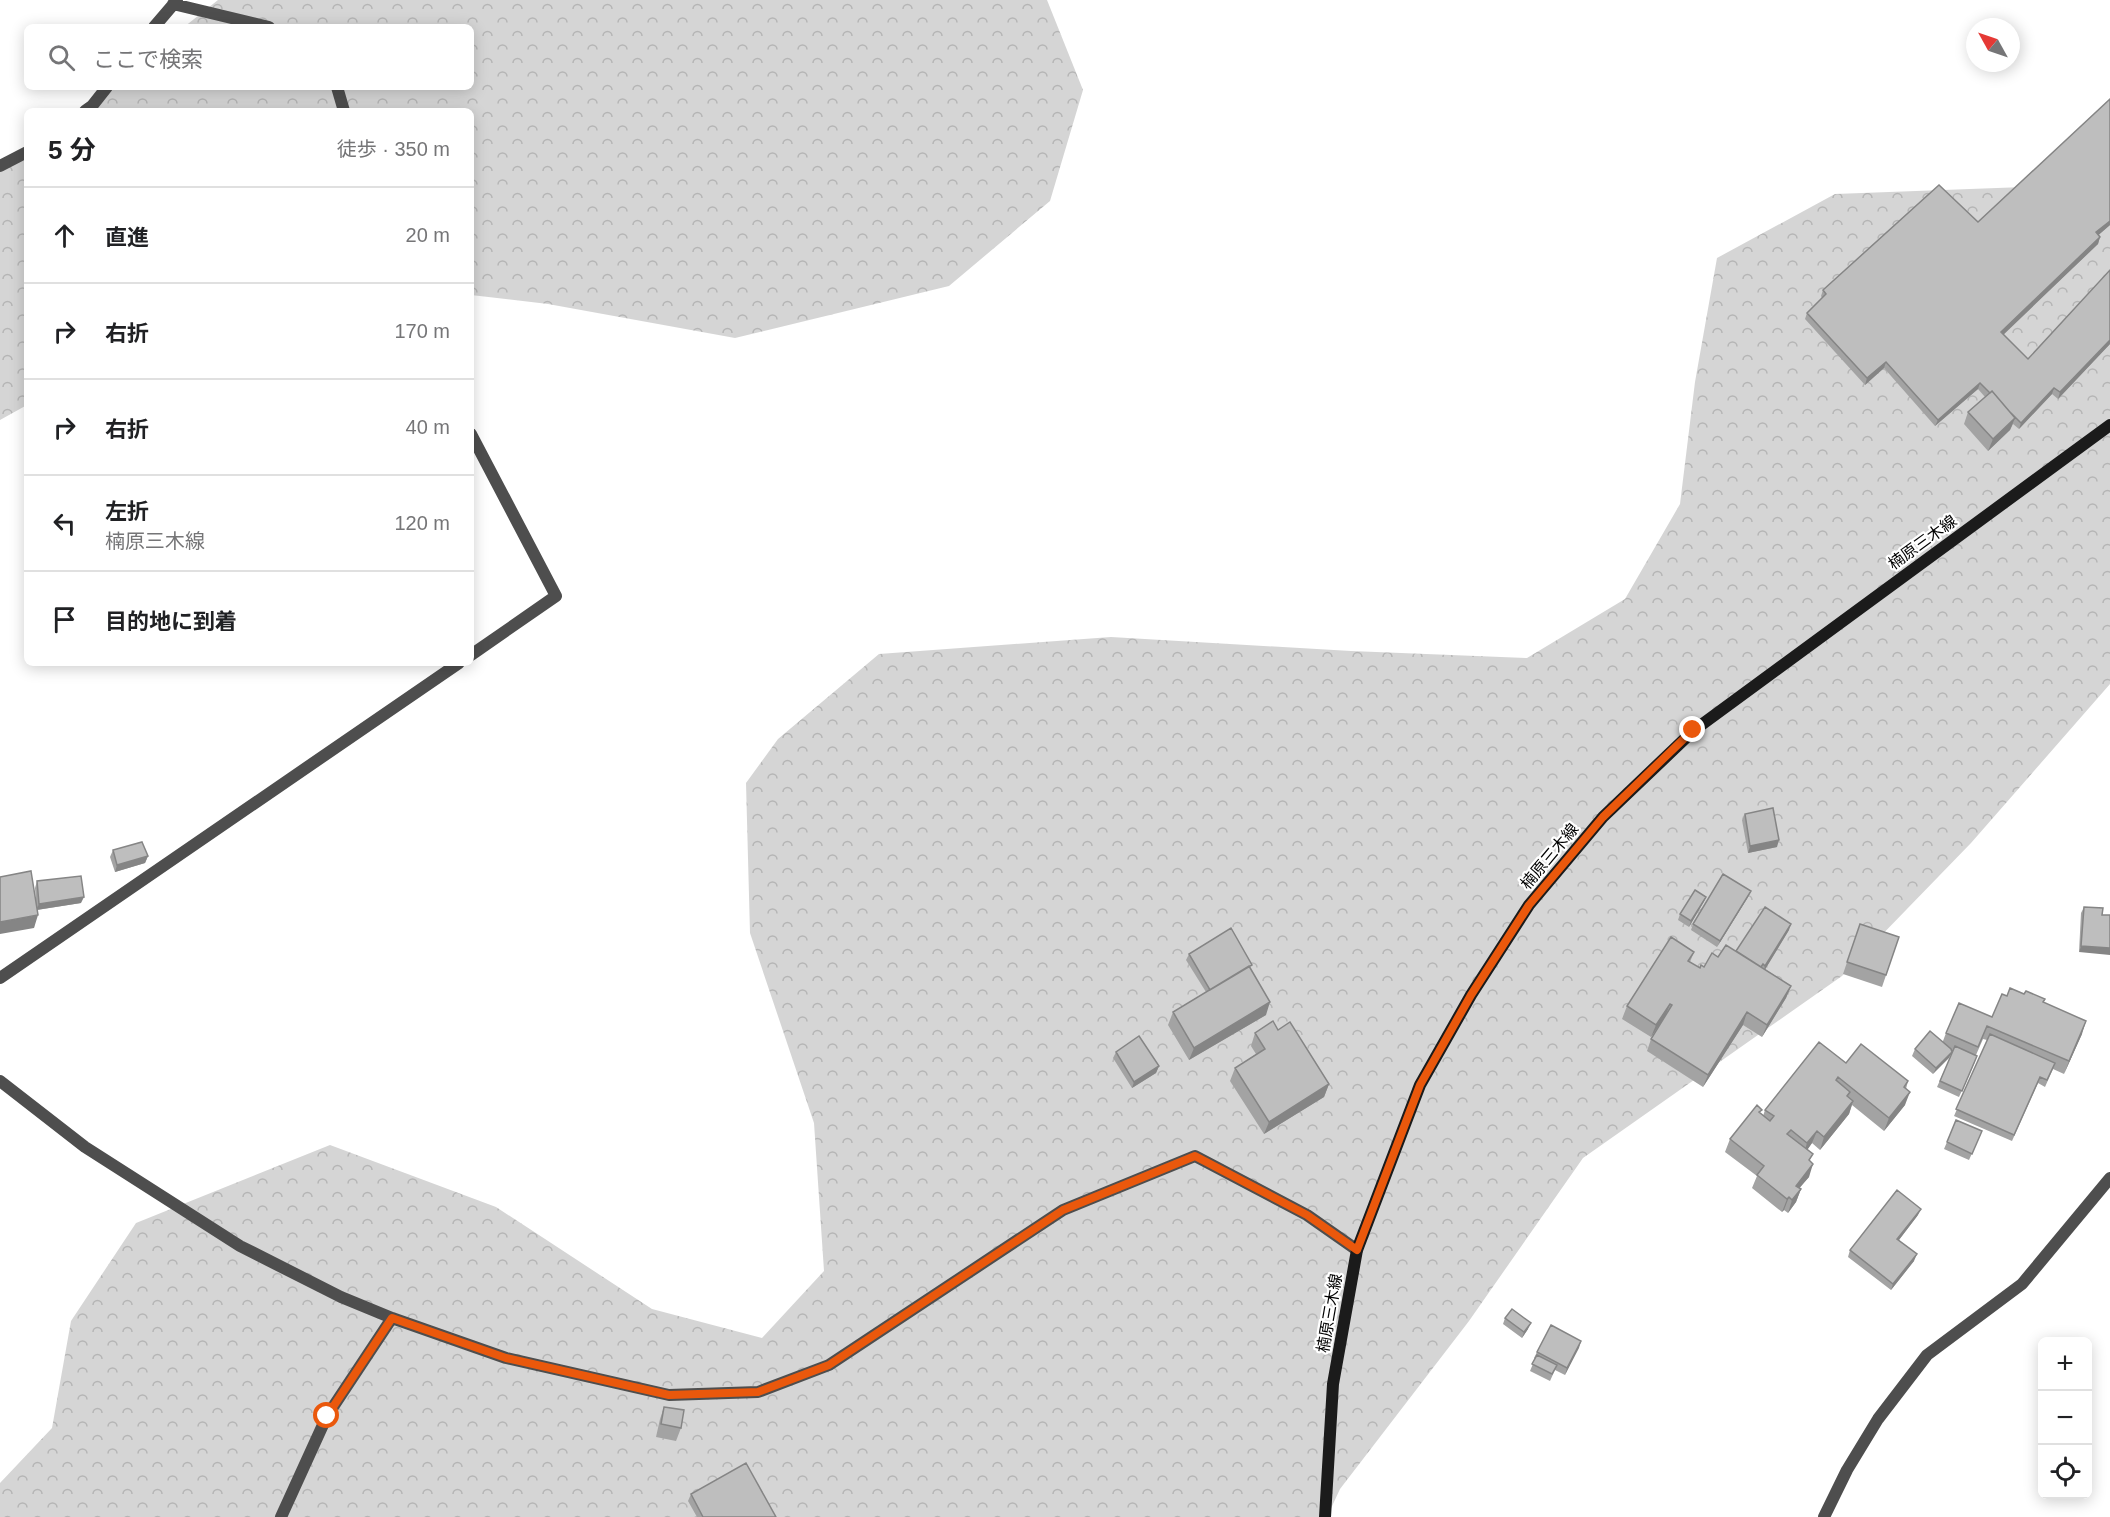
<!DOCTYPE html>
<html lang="ja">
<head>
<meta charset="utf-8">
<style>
	body { margin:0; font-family:Arial,"Noto Sans JP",sans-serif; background:#f6f6f6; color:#202124 }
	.controls { position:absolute; right:18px; bottom:18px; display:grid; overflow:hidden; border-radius:9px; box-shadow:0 3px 15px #0003 }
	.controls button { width:54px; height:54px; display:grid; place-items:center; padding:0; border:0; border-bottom:2px solid #e0e0e0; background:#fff; color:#202124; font:30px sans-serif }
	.compass { position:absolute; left:1966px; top:18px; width:54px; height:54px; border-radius:50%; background:#fff; box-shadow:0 3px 15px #0003; rotate:310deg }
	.stop { position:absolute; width:18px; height:18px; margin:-14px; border:4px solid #ea580c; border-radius:50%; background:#fff }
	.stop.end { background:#ea580c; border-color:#fff; box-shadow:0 2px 6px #0008 }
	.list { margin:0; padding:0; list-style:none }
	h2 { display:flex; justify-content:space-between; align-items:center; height:78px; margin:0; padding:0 24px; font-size:26px }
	h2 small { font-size:20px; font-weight:400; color:#757577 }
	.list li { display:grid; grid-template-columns:39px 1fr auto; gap:18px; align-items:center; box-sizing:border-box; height:96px; padding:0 24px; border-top:2px solid #e0e0e0 }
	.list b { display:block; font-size:22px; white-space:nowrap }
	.list p { margin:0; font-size:20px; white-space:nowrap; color:#757577 }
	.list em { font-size:20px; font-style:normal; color:#757577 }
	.icon { flex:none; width:33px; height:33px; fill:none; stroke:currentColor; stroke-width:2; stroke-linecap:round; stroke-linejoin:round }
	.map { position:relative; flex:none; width:2110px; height:1517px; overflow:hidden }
	.search { position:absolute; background:#fff; box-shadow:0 3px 15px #0003; left:24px; top:24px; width:450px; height:66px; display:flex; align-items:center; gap:15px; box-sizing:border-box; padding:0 21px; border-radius:9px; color:#757577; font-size:22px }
	.panel { position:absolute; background:#fff; box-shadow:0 3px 15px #0003; left:24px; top:108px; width:450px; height:558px; border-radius:9px }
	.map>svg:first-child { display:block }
</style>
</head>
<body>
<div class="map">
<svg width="2110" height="1517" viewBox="0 0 2110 1517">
	<defs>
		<pattern id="forest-crowns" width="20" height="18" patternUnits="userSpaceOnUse" patternTransform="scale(1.5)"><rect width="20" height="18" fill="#d5d5d5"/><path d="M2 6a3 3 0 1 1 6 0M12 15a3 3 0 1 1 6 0" fill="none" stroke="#b5b5b5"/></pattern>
	</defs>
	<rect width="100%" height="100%" fill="#fff"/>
	<path fill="url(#forest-crowns)" d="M218 0H1047L1083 90 1050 201 949 286 735 338 548 304 471 295V111H77L108 87H471V27H184Z
		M27 151V405L0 420V172Z
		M2024 187 2110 204V684L1971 843 1842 976 1583 1158 1469 1321 1340 1489 1327 1517H0V1483L52 1428 71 1321 136 1223 330 1145 496 1207 652 1309 762 1338 824 1271 814 1123 750 933 746 783 778 739 879 654 1111 637 1351 651 1527 658 1625 599 1680 504 1695 382 1717 258 1835 194Z"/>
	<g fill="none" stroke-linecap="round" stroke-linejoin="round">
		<path stroke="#4e4e4e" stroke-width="12" d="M173 4 269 27
			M154 27 177 0
			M337 87 344 111
			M85 111 92 106 107 87
			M0 166 27 152
			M471 434 556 596 471 655
			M0 978 459 663
			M0 1081 85 1147 240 1246 341 1297 392 1318 506 1358 669 1395 758 1392 829 1365 1063 1210 1195 1156 1307 1215 1357 1250
			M281 1517 327 1416 392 1318
			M1824 1517 1847 1470 1878 1419 1927 1355 2022 1284 2110 1178"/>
		<path stroke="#1b1b1b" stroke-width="12" d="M1325 1517 1333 1384 1357 1250 1420 1085 1471 995 1529 905 1603 817 1693 731 2110 425"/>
	</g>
	<path fill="#a3a3a3" d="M2110 99V225L2098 235 2100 237 2098 244 2003 334 2028 359 2110 270V344L2058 399 2052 394 2019 429 2013 424 2010 430 1988 451 1964 424 1968 412 1985 397 1978 389 1935 426 1884 368 1865 385 1805 319 1807 313 1822 298 1821 296 1823 290 1978 222Z
		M1745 814 1777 847 1748 853 1742 820Z
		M113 850 148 856 145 863 115 872 110 857Z
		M37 881 81 903 37 910 34 928 36 901 35 888Z
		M1706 897 1703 903 1689 927 1678 920 1680 914Z
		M1748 897 1717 947 1691 930 1693 924Z
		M2084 907 2103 908 2079 952 2081 913Z
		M1860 924 1899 937 1882 987 1843 974Z
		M1789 930 1765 969 1791 986 1786 998 1762 1037 1743 1025 1703 1087 1647 1051 1651 1039 1665 1017 1651 1037 1622 1019 1627 1006 1694 952 1690 962 1700 968 1704 967 1718 957 1736 951Z
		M1189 954 1251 969 1266 1015 1189 1060 1168 1025 1173 1012 1206 992 1186 960Z
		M2024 994 2045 999 2044 1002 2082 1034 2064 1074 2053 1069 2045 1087 2038 1083 2012 1141 1954 1116 1987 1040 1983 1039 1976 1055 1975 1062 1959 1097 1937 1087 1953 1051 1951 1050 1933 1074 1912 1056 1915 1049 1943 1041 1946 1033 1992 1017 2007 996Z
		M1278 1030 1329 1084 1324 1097 1264 1134 1230 1081 1235 1068 1256 1054 1251 1046 1255 1033Z
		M1116 1052 1159 1066 1156 1073 1132 1088 1113 1058Z
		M1846 1063 1908 1081 1906 1089 1905 1105 1884 1131 1852 1105 1849 1114 1820 1150 1812 1143 1807 1150 1810 1161 1809 1177 1799 1188 1801 1189 1796 1202 1788 1213 1784 1210 1782 1212 1752 1188 1757 1176 1725 1152 1730 1139 1762 1110 1760 1113 1763 1116 1765 1110Z
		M1982 1131 1969 1160 1944 1149 1947 1142Z
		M1918 1215 1899 1240 1914 1261 1891 1290 1848 1257 1850 1250Z
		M1505 1318 1528 1329 1522 1338 1503 1324Z
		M1581 1341 1565 1375 1555 1370 1550 1381 1530 1371 1535 1359 1534 1358 1537 1352Z
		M664 1407 681 1428 676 1441 656 1437 660 1419Z
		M691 1494 776 1517H697L688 1501Z"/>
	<path fill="#858585" d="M2110 221V225L2094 239 2096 232Z
		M2100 237 2098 244 1999 339 2001 332Z
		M2110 340V344L2058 399 2060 392Z
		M1886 362 1884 368 1865 385 1867 378Z
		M1980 383 1978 389 1935 426 1938 420Z
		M2054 388 2052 394 2019 429 2021 423Z
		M2015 418 2010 430 1988 451 1993 439Z
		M1779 840 1777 847 1748 853 1750 846Z
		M148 856 145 863 115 872 117 865Z
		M1751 891 1748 897 1717 947 1720 941Z
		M84 897 81 903 36 910 39 904Z
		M1706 897 1703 903 1689 927 1691 921Z
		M38 915 34 928 0 934V922Z
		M1791 924 1789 930 1763 973 1765 966Z
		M2081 946 2110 948V955L2079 952Z
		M1791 986 1786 998 1762 1037 1767 1025Z
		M1270 1002 1266 1015 1189 1060 1194 1048Z
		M1670 1004 1665 1017 1651 1037 1656 1025Z
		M1747 1012 1743 1025 1703 1087 1708 1075Z
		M2086 1021 2082 1034 2064 1074 2069 1061Z
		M1952 1052 1949 1058 1933 1074 1936 1068Z
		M1159 1066 1156 1073 1132 1088 1134 1082Z
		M1329 1084 1324 1097 1264 1134 1269 1122Z
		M1910 1092 1905 1105 1884 1131 1889 1118Z
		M1853 1101 1849 1114 1820 1150 1824 1137Z
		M1817 1131 1812 1143 1803 1156 1807 1143Z
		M1813 1164 1809 1177 1791 1198 1796 1186Z
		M1801 1189 1796 1202 1788 1213 1792 1200Z
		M1789 1197 1784 1210 1782 1212 1787 1199Z
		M1921 1209 1918 1215 1895 1245 1897 1239Z
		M1917 1254 1914 1261 1891 1290 1893 1284Z
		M1531 1323 1528 1329 1522 1338 1524 1332Z
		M1581 1341 1579 1348 1565 1375 1567 1368Z"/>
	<path fill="#bebebe" stroke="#858585" stroke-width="1.5" d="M2110 99V221L2096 232 2100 237 2001 332 2028 359 2110 270V340L2060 392 2054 388 2021 423 2009 411 1992 391 1990 393 1980 383 1938 420 1886 362 1867 378 1807 313 1826 294 1823 290 1939 185 1978 222Z
		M1992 391 2015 418 1993 439 1968 412Z
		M1773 808 1779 840 1750 846 1745 814Z
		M142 842 148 856 117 865 113 850Z
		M31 871 38 915 0 922V877Z
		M1723 874 1751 891 1720 941 1693 924Z
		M81 876 84 897 39 904 37 881Z
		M1695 890 1706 897 1691 921 1680 914Z
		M1765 907 1791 924 1765 966 1763 964 1761 967 1736 951Z
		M2084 907 2103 908 2102 915H2110V948L2081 946Z
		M1860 924 1899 937 1886 975 1847 962Z
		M1231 928 1252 965 1210 990 1189 954Z
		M1671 937 1694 952 1688 961 1700 968 1701 965 1704 967 1712 953 1718 957 1726 945 1791 986 1767 1025 1747 1012 1708 1075 1651 1039 1672 1005 1670 1004 1656 1025 1627 1006Z
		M1249 966 1270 1002 1194 1048 1173 1012Z
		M2010 988 2024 994 2026 991 2045 999 2043 1002 2086 1021 2069 1061 1987 1026 1978 1047 1946 1033 1959 1003 1992 1017 2002 994 2007 996Z
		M1273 1021 1278 1030 1290 1022 1329 1084 1269 1122 1235 1068 1265 1049 1255 1033Z
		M1930 1031 1951 1049 1952 1052 1936 1068 1915 1049Z
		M1990 1034 2055 1063 2047 1080 2040 1077 2014 1135 1956 1109Z
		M1139 1036 1159 1066 1134 1082 1116 1052Z
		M1819 1042 1846 1063 1861 1044 1908 1081 1904 1087 1910 1092 1889 1118 1838 1077 1836 1080 1850 1092 1847 1096 1853 1101 1824 1137 1817 1131 1807 1143 1791 1130 1787 1134 1813 1154 1809 1160 1813 1164 1796 1186 1801 1189 1792 1200 1789 1197 1787 1199 1757 1175 1764 1166 1730 1139 1757 1105 1762 1110 1759 1112 1770 1121 1774 1116 1765 1110Z
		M1955 1046 1977 1056 1962 1091 1940 1081Z
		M1956 1120 1982 1131 1972 1154 1947 1142Z
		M1897 1190 1921 1209 1897 1239 1917 1254 1893 1284 1850 1250Z
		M1512 1309 1531 1323 1524 1332 1505 1318Z
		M1551 1325 1581 1341 1567 1368 1537 1352Z
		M1537 1355 1557 1365 1552 1374 1532 1364Z
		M664 1407 684 1410 681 1428 661 1424Z
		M746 1463 776 1517H703L691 1494Z"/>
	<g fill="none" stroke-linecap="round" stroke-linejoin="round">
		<path stroke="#ea580c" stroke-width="8" d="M327 1416 392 1318 506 1358 669 1395 758 1392 829 1365 1063 1210 1195 1156 1307 1215 1357 1250 1420 1085 1471 995 1529 905 1603 817 1693 730"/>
	</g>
	<g text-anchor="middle" stroke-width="4.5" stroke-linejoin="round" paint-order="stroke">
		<g font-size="16" fill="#000" stroke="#fff">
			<text transform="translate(1922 542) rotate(-36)" y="6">楠原三木線</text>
			<text transform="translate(1549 856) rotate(-50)" y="6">楠原三木線</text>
			<text transform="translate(1329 1313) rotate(-80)" y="6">楠原三木線</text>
		</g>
	</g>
</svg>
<div class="controls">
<button>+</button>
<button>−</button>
<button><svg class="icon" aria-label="locate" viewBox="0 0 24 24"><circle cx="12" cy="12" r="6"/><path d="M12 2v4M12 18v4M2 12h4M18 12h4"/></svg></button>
</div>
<svg class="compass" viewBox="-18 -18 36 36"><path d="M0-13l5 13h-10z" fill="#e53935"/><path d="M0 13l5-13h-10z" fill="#757577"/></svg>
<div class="stop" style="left:327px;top:1416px"></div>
<div class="stop end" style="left:1693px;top:730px"></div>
<div class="search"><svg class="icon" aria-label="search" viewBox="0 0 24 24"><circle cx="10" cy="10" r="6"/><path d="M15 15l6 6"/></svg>ここで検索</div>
<section class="panel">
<h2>5 分<small>徒歩 · 350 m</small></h2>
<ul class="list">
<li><svg class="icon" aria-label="ahead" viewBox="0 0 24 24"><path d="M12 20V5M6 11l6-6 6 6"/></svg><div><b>直進</b></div><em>20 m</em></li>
<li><svg class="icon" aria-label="right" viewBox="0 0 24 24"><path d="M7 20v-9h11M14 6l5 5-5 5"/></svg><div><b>右折</b></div><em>170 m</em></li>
<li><svg class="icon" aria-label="right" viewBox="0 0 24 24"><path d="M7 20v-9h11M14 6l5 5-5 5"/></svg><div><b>右折</b></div><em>40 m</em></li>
<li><svg class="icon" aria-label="left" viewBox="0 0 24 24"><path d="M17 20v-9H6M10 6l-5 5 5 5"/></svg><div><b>左折</b><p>楠原三木線</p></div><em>120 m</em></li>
<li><svg class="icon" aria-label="arrive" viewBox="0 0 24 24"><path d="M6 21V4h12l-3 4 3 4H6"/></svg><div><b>目的地に到着</b></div></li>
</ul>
</section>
</div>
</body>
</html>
